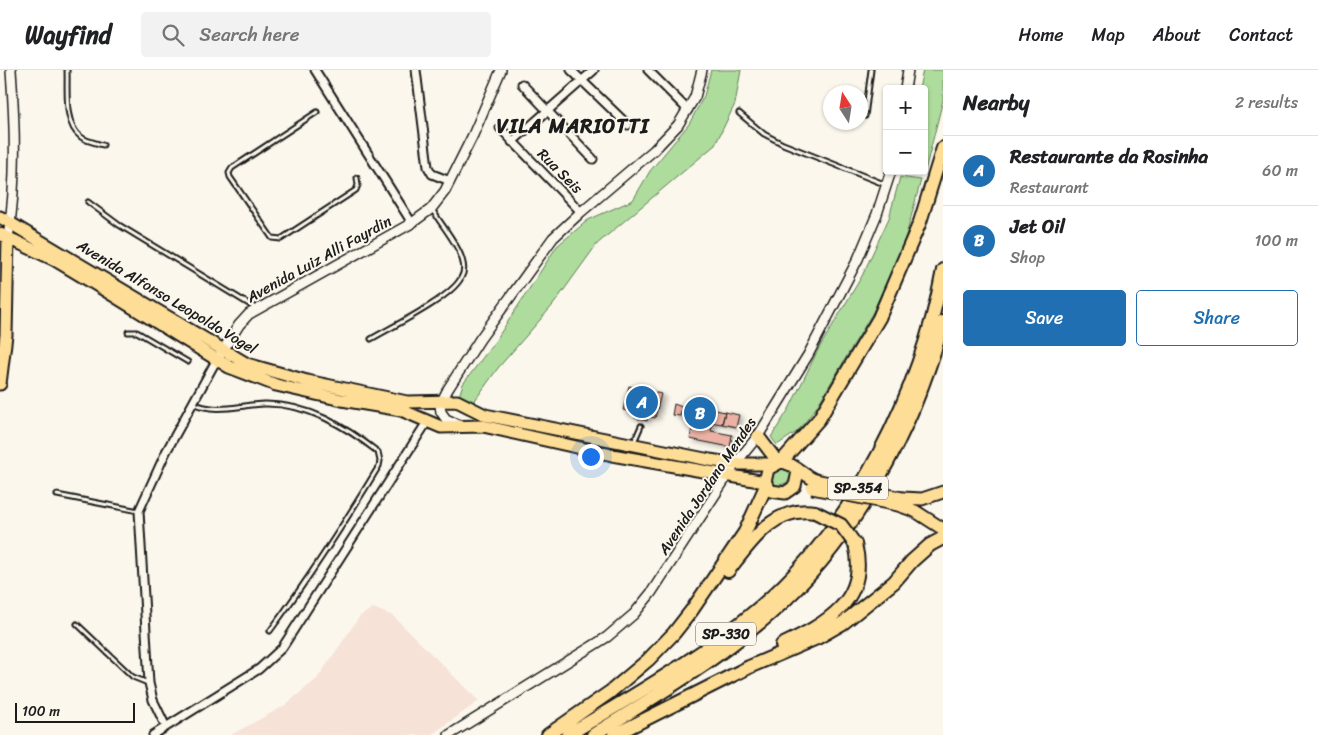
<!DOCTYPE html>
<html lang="en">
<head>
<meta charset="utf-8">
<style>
	body { margin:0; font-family:Sriracha,sans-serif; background:#f2f2f2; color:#202124 }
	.controls { position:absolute; right:15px; top:15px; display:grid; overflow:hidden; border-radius:5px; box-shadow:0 1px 4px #0004 }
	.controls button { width:45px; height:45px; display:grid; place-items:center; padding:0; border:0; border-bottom:1px solid #e0e0e0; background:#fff; color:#202124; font:25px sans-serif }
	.compass { position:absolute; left:823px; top:15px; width:45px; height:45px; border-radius:50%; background:#fff; box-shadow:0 1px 4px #0004; rotate:348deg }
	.scale { position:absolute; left:15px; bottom:12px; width:120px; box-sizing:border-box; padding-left:5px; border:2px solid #1c1c1c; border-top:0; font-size:14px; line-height:18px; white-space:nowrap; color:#1c1c1c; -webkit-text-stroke:4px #fbf7ec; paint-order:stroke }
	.you { position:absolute; left:590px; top:386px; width:18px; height:18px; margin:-12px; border:4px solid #fff; border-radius:50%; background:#1a73e8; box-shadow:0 0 0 8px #1a73e833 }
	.badge { display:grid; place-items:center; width:32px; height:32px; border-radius:50%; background:#1f6fb2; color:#fff; font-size:16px; font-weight:700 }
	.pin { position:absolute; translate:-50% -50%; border:2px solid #fff; box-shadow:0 1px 5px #0006 }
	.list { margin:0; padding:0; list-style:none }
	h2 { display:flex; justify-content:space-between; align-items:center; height:65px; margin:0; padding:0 20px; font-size:21px }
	h2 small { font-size:16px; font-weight:400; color:#757577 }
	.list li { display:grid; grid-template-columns:32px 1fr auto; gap:15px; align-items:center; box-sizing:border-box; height:70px; padding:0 20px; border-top:1px solid #e0e0e0 }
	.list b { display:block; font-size:19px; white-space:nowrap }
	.list p { margin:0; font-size:16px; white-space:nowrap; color:#757577 }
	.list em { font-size:16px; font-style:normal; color:#757577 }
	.actions { display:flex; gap:10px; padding:15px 20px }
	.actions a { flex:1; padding:11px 0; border:1px solid #1f6fb2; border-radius:5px; text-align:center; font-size:18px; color:#1f6fb2 }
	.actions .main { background:#1f6fb2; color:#fff }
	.icon { flex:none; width:28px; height:28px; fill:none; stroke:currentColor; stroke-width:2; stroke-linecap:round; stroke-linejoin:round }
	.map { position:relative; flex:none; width:943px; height:665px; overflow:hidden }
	header { display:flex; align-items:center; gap:30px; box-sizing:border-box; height:70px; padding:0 25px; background:#fff; border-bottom:1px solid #e0e0e0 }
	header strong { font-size:24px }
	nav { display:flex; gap:28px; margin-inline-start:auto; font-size:18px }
	.search { width:350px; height:45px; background:#f2f2f2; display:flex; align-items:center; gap:12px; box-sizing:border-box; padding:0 18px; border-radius:5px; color:#757577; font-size:19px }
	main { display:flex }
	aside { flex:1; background:#fff }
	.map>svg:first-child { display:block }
</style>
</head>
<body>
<header>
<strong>Wayfind</strong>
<div class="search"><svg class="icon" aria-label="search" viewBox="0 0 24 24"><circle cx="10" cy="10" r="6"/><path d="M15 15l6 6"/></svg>Search here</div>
<nav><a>Home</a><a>Map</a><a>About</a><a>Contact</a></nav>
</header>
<main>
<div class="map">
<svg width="943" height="665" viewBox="0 0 943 665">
	<defs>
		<filter id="shadow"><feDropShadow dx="4.5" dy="2.5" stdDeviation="2.5" flood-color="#0004"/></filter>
	</defs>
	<rect width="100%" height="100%" fill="#fbf7ec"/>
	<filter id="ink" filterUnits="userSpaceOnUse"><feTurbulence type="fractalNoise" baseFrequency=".02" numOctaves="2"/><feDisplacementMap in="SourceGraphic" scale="10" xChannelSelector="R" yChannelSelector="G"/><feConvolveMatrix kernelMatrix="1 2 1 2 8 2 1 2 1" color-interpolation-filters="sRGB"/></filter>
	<g filter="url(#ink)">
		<path fill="#f6e2d6" d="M373 538 393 546 479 631 431 665H231L284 636 317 609 360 546Z"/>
		<path fill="#addc9c" stroke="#647c5c" d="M711 0H741L735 34 715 75 597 174 553 235 498 298 473 333 458 329 463 314 496 270 557 176 588 150 633 130 650 101 689 54 704 26Z
			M923 0H943V30L925 101 924 19H919Z
			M900 107 921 110 904 173 873 242 816 338 798 361 777 375 771 367 789 339 818 280 862 206 889 148Z
			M782 397 790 400 791 407 786 413 774 417 767 406Z"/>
		<path fill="#ebb1a4" stroke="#1c1c1c" filter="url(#shadow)" d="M629 316 661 324 655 348 648 346 647 351 635 348 636 343 623 340Z
			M674 334 682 337 680 346 672 345Z
			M689 334 697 336 694 348 686 347Z
			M697 336 706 338 704 351 694 348Z
			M706 338 725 342 722 354 704 351Z
			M725 342 739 345 736 357 722 354Z
			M697 349 713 352 711 361 732 365 730 377 690 369 692 357H697Z"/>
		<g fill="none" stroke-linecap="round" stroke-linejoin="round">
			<g stroke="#1c1c1c" stroke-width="7">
				<path id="service" d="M67 0C68 19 63 54 81 67 86 71 96 73 103 75
					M317 42 232 98 229 103 230 107 272 168 281 169 356 120 358 115 357 108
					M739 43 764 64 783 74 884 114
					M865 46 871 0
					M88 132 119 155 257 239
					M128 262H137L188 292
					M371 269C393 256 451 228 461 208 465 201 464 196 462 189 457 172 441 155 432 139
					M193 333C216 344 240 335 264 334 307 333 346 357 378 382L380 391 379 396C344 454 310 507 270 561
					M634 372 641 356
					M57 425 139 441
					M77 554 133 607 148 613"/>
			</g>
			<g stroke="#1c1c1c" stroke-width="11">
				<path id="minor" d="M315 0 412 153
					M416 0 428 97 432 104 450 111
					M571 0 628 55
					M648 0 688 40
					M522 14 593 89
					M500 58 581 142
					M512 72 594 0
					M166 657 153 630 149 613 139 441 166 382 217 289
					M153 665 259 599 282 578 427 352"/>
			</g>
			<g stroke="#1c1c1c" stroke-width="12">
				<path id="tertiary" d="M905 19 908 0
					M8 168C17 111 15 56 11 0
					M220 285 239 255 249 244 412 153 431 139 445 121 473 65 501 0
					M459 355 446 349 441 342 440 335 448 319 480 269 553 168 581 142 654 80 678 55 695 27 702 0
					M449 665 607 567 634 544 651 523 735 394 758 366 808 285 858 189 877 144 891 101"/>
			</g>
			<g stroke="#1c1c1c" stroke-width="15">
				<path id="primary" d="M0 147 247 294 307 311 407 332 457 331 485 345 710 390 735 394H773
					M0 164 55 190 90 211 229 297 276 315 342 330 401 340 441 357 483 356 612 385 765 412
					M0 314 6 265 8 168
					M758 366 778 392
					M798 401 795 416 785 423 771 421 765 412 768 399 781 392C794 393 803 405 815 410
					M902 428 922 429 943 422
					M898 435 915 441 943 459"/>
			</g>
			<g stroke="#1c1c1c" stroke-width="16">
				<path id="motorway" d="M781 392 819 349 879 248 920 152 943 78
					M728 501C750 473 774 435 815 442
					M782 575C825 554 870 531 855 474
					M548 665 610 622 648 590 674 563 692 540 745 462 766 416
					M568 665C634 625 702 587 760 537 855 456 921 321 943 200
					M593 665C653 628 715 591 769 545 855 470 913 361 943 252
					M614 665 749 597 817 568 843 553 894 512 912 491 930 475 943 468"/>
			</g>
			<use href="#service" stroke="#fbf7ec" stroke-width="3"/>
			<use href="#minor" stroke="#fbf7ec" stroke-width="7"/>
			<use href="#tertiary" stroke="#fbf7ec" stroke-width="9"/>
			<use href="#primary" stroke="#fedd96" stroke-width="11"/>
			<use href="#motorway" stroke="#fedd96" stroke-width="12"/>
			<g stroke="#1c1c1c" stroke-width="15" stroke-linecap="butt">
				<path id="primary-bridge" d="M815 410 902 428
					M812 418 898 435"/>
			</g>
			<g stroke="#1c1c1c" stroke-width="16" stroke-linecap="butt">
				<path id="motorway-bridge" d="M815 442 841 455 855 474"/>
			</g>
			<use href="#primary-bridge" stroke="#fedd96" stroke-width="11"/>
			<use href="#motorway-bridge" stroke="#fedd96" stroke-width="12"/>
		</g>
	</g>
	<g text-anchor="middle" stroke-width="4" stroke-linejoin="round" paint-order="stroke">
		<g fill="#fbf7ec" stroke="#5f5e5a" stroke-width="1">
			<rect x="828" y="406.5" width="60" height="23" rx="4"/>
			<rect x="696" y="552.5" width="60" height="23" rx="4"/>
		</g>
		<g font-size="14" font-weight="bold" fill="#1c1c1c">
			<text x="858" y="423">SP-354</text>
			<text x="726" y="569">SP-330</text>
		</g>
		<g font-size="15" fill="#1c1c1c" stroke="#fbf7ec">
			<text transform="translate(560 101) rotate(45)" y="5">Rua Seis</text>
			<text transform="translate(319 189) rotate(-29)" y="5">Avenida Luiz Alli Fayrdin</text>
			<text transform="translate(167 227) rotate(31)" y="5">Avenida Alfonso Leopoldo Vogel</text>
			<text transform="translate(707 416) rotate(-56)" y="5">Avenida Jordano Mendes</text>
		</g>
		<g font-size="20" font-weight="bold" letter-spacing="1" fill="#1c1c1c" stroke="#fbf7ec">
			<text x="573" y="63">VILA MARIOTTI</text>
		</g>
	</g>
</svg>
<div class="controls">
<button>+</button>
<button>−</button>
</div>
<svg class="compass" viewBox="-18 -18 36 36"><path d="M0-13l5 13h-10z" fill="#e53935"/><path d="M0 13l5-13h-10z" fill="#757577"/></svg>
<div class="scale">100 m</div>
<div class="you"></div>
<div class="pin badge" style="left:642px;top:332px">A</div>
<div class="pin badge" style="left:700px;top:343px">B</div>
</div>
<aside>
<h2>Nearby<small>2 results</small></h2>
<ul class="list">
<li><span class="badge">A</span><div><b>Restaurante da Rosinha</b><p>Restaurant</p></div><em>60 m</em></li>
<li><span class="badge">B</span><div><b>Jet Oil</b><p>Shop</p></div><em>100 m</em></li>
</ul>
<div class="actions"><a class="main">Save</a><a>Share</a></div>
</aside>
</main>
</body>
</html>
